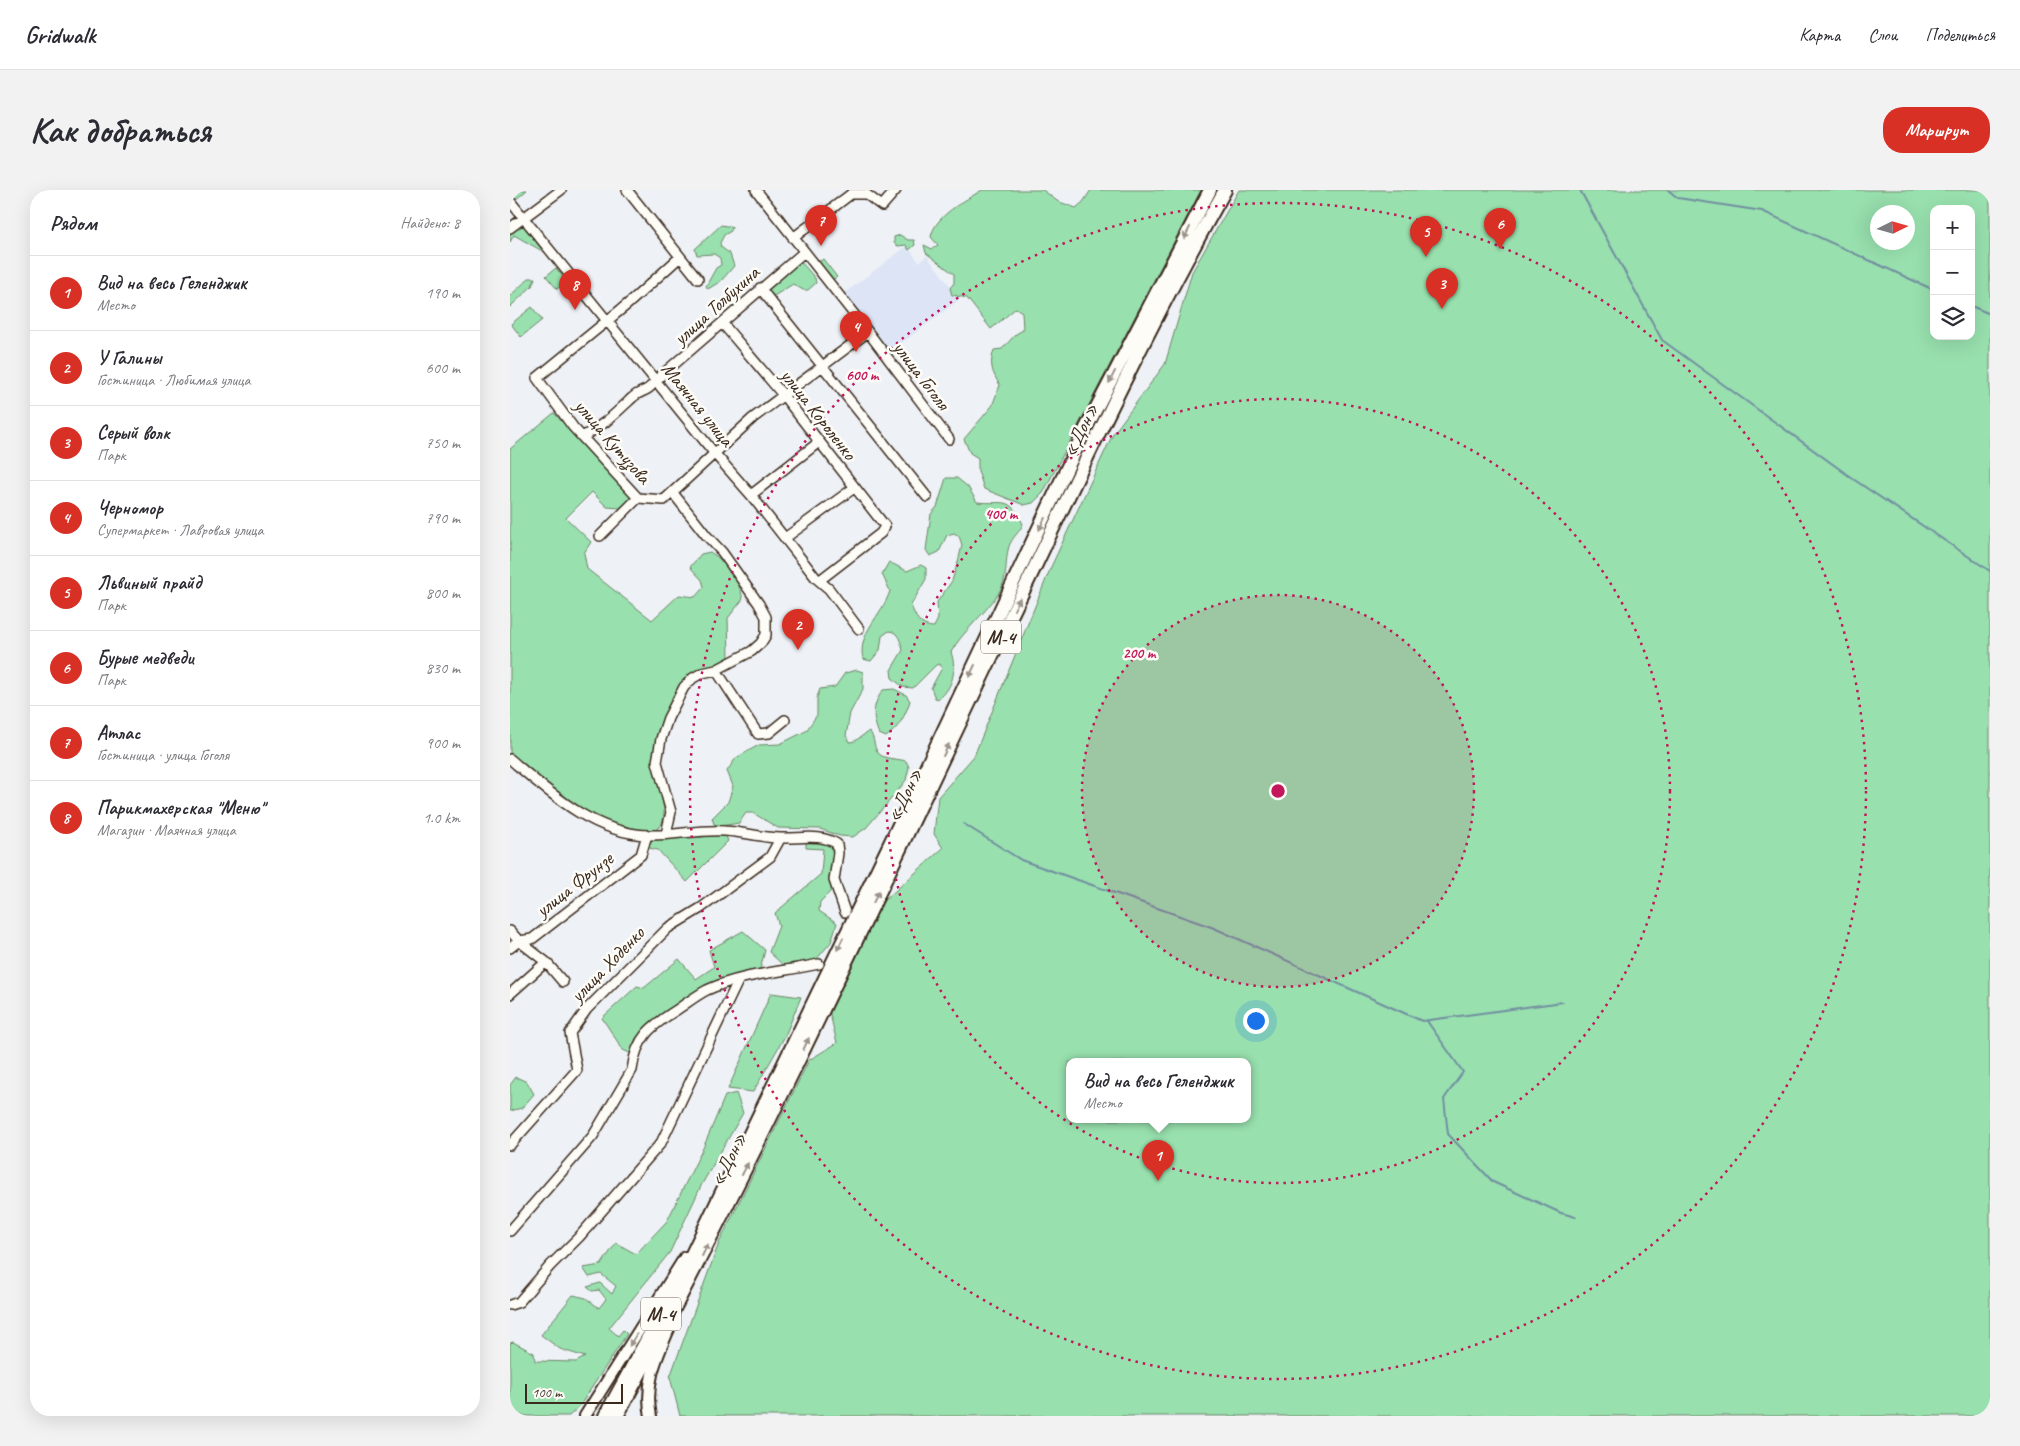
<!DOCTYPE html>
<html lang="ru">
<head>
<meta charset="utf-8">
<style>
	body { margin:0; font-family:Caveat,sans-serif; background:#f2f2f3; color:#2b2b33 }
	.controls { position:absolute; right:15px; top:15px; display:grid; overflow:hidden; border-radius:10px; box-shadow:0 5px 20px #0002 }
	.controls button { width:45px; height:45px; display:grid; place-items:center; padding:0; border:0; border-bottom:1px solid #e1e1e2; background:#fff; color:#2b2b33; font:25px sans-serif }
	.compass { position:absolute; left:1360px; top:15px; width:45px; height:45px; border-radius:50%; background:#fff; box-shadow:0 5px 20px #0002; rotate:85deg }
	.scale { position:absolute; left:15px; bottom:12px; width:98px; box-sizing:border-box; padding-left:5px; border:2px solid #3b2a1e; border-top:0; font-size:14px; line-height:18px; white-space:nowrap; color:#3b2a1e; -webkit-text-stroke:4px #fdfcf7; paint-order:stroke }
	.you { position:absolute; left:745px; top:830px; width:18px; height:18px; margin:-12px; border:4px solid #fff; border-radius:50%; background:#1a73e8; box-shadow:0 0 0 8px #1a73e833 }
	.badge { display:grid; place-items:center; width:32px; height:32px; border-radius:50%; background:#d93025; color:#fff; font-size:16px; font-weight:700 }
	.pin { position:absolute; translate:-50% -41px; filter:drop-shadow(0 1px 2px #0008) }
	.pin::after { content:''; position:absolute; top:26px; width:18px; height:15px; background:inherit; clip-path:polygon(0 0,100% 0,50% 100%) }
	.popup { position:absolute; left:556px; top:868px; width:185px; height:65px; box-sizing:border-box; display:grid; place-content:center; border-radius:10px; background:#fff; filter:drop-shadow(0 1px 4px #0005); font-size:16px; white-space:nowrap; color:#7c7c81 }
	.popup b { font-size:19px; color:#2b2b33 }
	.popup::after { content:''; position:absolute; left:50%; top:100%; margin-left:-10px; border:10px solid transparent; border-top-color:#fff }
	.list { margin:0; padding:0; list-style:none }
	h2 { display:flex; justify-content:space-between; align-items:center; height:65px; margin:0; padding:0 20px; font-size:21px }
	h2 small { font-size:16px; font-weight:400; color:#7c7c81 }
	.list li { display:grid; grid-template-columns:32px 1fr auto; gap:15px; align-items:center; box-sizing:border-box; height:75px; padding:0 20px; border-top:1px solid #e1e1e2 }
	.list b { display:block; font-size:19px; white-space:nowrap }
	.list p { margin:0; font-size:16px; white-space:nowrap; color:#7c7c81 }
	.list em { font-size:16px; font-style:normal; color:#7c7c81 }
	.icon { flex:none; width:28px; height:28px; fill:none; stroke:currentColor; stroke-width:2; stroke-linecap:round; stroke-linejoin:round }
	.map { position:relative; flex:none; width:1480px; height:1226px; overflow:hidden; border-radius:20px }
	header { display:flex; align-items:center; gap:30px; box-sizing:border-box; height:70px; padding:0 25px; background:#fff; border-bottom:1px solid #e1e1e2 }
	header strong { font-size:24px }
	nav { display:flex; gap:28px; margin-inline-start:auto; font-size:18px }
	.intro { display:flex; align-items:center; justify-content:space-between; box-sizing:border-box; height:120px; padding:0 30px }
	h1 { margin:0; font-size:35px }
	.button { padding:12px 22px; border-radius:20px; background:#d93025; color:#fff; font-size:18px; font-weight:700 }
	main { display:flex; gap:30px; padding:0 30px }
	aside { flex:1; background:#fff; border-radius:20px; box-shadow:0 5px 20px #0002 }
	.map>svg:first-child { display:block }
</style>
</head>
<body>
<header>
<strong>Gridwalk</strong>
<nav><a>Карта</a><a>Слои</a><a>Поделиться</a></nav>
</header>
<div class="intro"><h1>Как добраться</h1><a class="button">Маршрут</a></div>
<main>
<aside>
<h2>Рядом<small>Найдено: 8</small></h2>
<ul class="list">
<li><span class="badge">1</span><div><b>Вид на весь Геленджик</b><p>Место</p></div><em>190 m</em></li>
<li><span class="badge">2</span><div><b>У Галины</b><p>Гостиница · Любимая улица</p></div><em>600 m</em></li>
<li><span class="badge">3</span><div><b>Серый волк</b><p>Парк</p></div><em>750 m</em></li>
<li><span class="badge">4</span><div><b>Черномор</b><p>Супермаркет · Лавровая улица</p></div><em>790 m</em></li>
<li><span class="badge">5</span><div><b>Львиный прайд</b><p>Парк</p></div><em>800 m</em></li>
<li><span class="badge">6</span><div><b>Бурые медведи</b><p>Парк</p></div><em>830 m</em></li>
<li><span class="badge">7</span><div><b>Атлас</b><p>Гостиница · улица Гоголя</p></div><em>900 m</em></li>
<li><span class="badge">8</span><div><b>Парикмахерская &quot;Меню&quot;</b><p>Магазин · Маячная улица</p></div><em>1.0 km</em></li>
</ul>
</aside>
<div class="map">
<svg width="1480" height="1226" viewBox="0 0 1480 1226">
	<rect width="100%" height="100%" fill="#eef1f6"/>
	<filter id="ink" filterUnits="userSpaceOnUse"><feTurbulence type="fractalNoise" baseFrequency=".02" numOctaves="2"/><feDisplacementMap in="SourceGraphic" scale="10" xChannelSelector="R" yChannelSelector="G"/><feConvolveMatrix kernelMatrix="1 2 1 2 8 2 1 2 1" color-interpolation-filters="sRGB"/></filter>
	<g filter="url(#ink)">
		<path fill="#dce4f5" d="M397 56 409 72 417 66 450 109 377 164 332 105Z"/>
		<path fill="#98e0ae" stroke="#6a8566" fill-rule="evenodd" d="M0 0H17L4 11 0 6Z
			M472 0H533L547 11 566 18 573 12 581 0H691L533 303 523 313 514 315 474 299 468 281V268L460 263 454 249 482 216 490 195C482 183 479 174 484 160L492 159 506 144 513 140 512 122 506 118 481 139 457 108 442 105 440 98 444 93V84L416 63 414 55 422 59 428 55 421 47C425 25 455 11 472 0Z
			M729 0H1480V1226H170L160 1187 209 1053 299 870 327 853 319 820 366 718 433 658 424 644 428 607 464 566 541 377 603 244 655 174 682 82ZM1424 19H1461V146H1424ZM1368 22H1398V52H1368ZM559 872H737V930H559Z
			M12 34 34 62 4 45 0 52V43Z
			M211 35 222 37 221 41 214 45 210 53 211 57 220 64 224 76 211 91 198 99 196 96 206 78 211 75 210 68 204 64 187 65 185 59Z
			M390 45 398 50H404L405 55 399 60 396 55 388 56 384 53V47Z
			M313 69 327 87 322 90 309 72Z
			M291 72 305 88 306 93 298 100H293L283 94 264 106 256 98 282 75Z
			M46 78 56 91 47 99 36 86Z
			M19 88H25L22 96 0 117V106Z
			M22 117 32 130 11 147 1 134Z
			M44 223 122 308 110 318 97 317 82 302 56 328 81 352 74 363 77 379 142 430 169 405 185 407 194 397 192 390 180 377 191 364 200 362C217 372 229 390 233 409L218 428 219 467C207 475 174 495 166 505 163 510 146 580 147 587 148 601 159 621 151 635 146 643 134 641 126 639 75 631 39 598 0 566V259Z
			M436 288H447L458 297 467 312C496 315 498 305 513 334 510 342 503 346 499 356 494 373 499 387 488 404 474 425 453 441 441 462 447 480 443 497 429 509L425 508 421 498 432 478 430 474 426 475 403 498 393 497 382 488 381 480 393 460C390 451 389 442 379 441L372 446 370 460 361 471 353 469C347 443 372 426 380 401L372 384 379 372 397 381 411 375 416 378V389L401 415C405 427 410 437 424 437L428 429 427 412 442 391 449 368 452 355 449 346 444 343 437 345 429 362 420 366 416 360 421 324 427 317Z
			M347 480 353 482V499L340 523 336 546 340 552 345 551 359 541C366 547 362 561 372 566 378 569 389 569 396 571L399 577 396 590 387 602 356 638 343 647 330 646 310 639 268 638 243 623H236L229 633 211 636 204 634 202 628 218 612 223 596 217 581 226 568 240 560 249 555 270 554 296 541 307 525V507L310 499 325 497 335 483Z
			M384 499 396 505 400 511C395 526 389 538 376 547L369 544C362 527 362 515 373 500Z
			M215 644 218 651 177 692 148 660 135 657 141 647H192Z
			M296 650 316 652 324 660 321 701 310 712 309 721 327 733 321 752 306 770 273 775 259 762 269 736 265 723 311 684 313 659 296 658Z
			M233 741 255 760 250 780 196 796 132 841 122 864 113 860 92 828 127 796 134 798 169 769 186 789 204 777 199 760Z
			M261 803 291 807 275 846 243 902 218 899Z
			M6 887 17 892 24 904 12 918 0 921V895Z
			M226 903 233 923 192 994 160 1062 99 1138 108 1146 113 1140 117 1144 69 1217 59 1226H0V1153L3 1152 24 1163 25 1171 66 1172 75 1167 50 1159 31 1145 63 1105 76 1108 89 1118 96 1109 89 1100 82 1101 77 1097 90 1093 102 1104 106 1096 91 1084 79 1087 73 1078 91 1075 106 1053 126 1064 157 1031 194 956 215 906Z"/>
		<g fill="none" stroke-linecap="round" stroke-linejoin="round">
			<path stroke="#718fa0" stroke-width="2" d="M1070 0 1152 150 1346 291 1480 381
				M1158 0 1168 8 1252 21 1424 100
				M1461 116 1480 124
				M454 634 511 670 704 738 912 831 1053 812
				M917 831 953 882 934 909 938 944 983 992 1051 1023 1066 1027"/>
			<g stroke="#3b2a1e" stroke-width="12">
				<path id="minor" d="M117 0 188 89
					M246 0 358 142 439 249
					M0 11 205 264 241 305 306 388 319 399 349 439
					M0 38 51 0
					M283 48 341 4H356L372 16 386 0
					M170 67 119 113 27 188 63 237 128 308 154 310 243 228 358 142
					M250 98 417 307
					M213 134 273 205 375 336 371 343 310 390
					M72 247C92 237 106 223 122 208 131 199 137 204 146 190L294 62
					M241 305 309 252
					M90 346 128 308
					M275 348 344 298
					M206 480 248 544 259 543 275 530
					M0 569C40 603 83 643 138 645 163 646 189 639 215 641 234 642 252 648 271 648 290 649 310 643 327 654L328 663 324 690 335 722
					M156 644 161 622 147 572 151 549 158 528 174 497 183 488 192 483 206 480 242 461 251 453 256 445V427L249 414 212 362 196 345 163 303
					M0 741 9 751 36 772 53 792
					M0 758 9 751 22 749 131 665 137 645
					M0 804 36 772
					M0 955 67 880 60 843 77 819 158 738 191 718 260 667 270 649
					M0 1041 83 946 122 880C126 847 141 836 168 819 177 813 187 805 197 800 231 784 272 782 309 774
					M0 1115 9 1112 40 1076 69 1047 151 953 229 789"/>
			</g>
			<g stroke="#3b2a1e" stroke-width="14">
				<path id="major" d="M75 1226 175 1067
					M141 1226C134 1194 147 1167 159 1139"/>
			</g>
			<g stroke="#3b2a1e" stroke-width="16">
				<path id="highway" d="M95 1226 168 1093 398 616 576 238 700 0
					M107 1226C256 952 384 667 520 387 582 256 644 126 715 0"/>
			</g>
			<use href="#minor" stroke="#fdfcf7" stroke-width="9"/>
			<use href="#major" stroke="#fdfcf7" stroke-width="10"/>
			<use href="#highway" stroke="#fdfcf7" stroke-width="12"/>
		</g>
		<defs><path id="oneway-solid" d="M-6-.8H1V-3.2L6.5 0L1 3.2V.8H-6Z" transform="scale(1.25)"/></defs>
		<g fill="#9c938a">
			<use href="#oneway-solid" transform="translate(677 43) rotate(117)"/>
			<use href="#oneway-solid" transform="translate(602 187) rotate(117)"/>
			<use href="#oneway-solid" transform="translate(532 334) rotate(115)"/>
			<use href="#oneway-solid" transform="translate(507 414) rotate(-64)"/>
			<use href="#oneway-solid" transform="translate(462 481) rotate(116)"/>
			<use href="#oneway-solid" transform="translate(436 560) rotate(-64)"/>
			<use href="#oneway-solid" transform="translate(366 707) rotate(-64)"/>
			<use href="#oneway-solid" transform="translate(330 754) rotate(116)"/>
			<use href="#oneway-solid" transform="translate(296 854) rotate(-65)"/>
			<use href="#oneway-solid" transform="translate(235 979) rotate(-63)"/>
			<use href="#oneway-solid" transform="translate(195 1060) rotate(-65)"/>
			<use href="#oneway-solid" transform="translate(123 1150) rotate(122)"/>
		</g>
	</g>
	<circle cx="768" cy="601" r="196" fill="#c2185b" fill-opacity=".12"/>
	<g fill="none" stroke="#c2185b" stroke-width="2.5" stroke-dasharray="2.5 5">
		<circle cx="768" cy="601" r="196"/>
		<circle cx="768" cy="601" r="392"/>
		<circle cx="768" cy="601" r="588"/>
	</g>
	<g text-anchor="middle" stroke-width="5" stroke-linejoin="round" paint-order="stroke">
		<g fill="#fdfcf7" stroke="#75695f" stroke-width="1">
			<rect x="471" y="430.5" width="40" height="33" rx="4"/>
			<rect x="131" y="1107.5" width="40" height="33" rx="4"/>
		</g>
		<g font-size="19" font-weight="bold" fill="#3b2a1e">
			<text x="491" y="454">М-4</text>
			<text x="151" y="1131">М-4</text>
		</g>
		<g font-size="20" fill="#3b2a1e" stroke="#fdfcf7">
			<text transform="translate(206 115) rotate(-42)" y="7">улица Толбухина</text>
			<text transform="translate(412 185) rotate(53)" y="7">улица Гоголя</text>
			<text transform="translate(188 214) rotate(51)" y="7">Маячная улица</text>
			<text transform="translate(309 224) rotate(52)" y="7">улица Короленко</text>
			<text transform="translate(570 240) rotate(-64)" y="7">«Дон»</text>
			<text transform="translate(103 251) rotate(49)" y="7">улица Кутузова</text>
			<text transform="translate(394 605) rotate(-64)" y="7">«Дон»</text>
			<text transform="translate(64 694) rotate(-38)" y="7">улица Фрунзе</text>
			<text transform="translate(97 774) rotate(-46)" y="7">улица Ходенко</text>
			<text transform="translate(218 969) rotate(-63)" y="7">«Дон»</text>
		</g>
	</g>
	<circle cx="768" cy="601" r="8" fill="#c2185b" stroke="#fdfcf7" stroke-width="2.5"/>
	<g font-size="15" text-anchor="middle" font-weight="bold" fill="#c2185b" stroke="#fdfcf7" stroke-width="5" stroke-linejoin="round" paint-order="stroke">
		<text x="352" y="190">600 m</text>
		<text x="491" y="329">400 m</text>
		<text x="629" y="468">200 m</text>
	</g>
</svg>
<div class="controls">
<button>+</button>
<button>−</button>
<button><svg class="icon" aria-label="layers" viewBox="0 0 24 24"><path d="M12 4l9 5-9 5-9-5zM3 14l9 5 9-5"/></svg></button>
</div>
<svg class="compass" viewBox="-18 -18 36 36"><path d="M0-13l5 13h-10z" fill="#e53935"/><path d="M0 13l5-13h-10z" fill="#7c7c81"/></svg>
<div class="scale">100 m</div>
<div class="you"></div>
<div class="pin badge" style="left:648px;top:991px">1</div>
<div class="popup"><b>Вид на весь Геленджик</b>Место</div>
<div class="pin badge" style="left:288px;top:460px">2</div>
<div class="pin badge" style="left:932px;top:119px">3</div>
<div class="pin badge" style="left:346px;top:162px">4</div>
<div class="pin badge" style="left:916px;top:67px">5</div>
<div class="pin badge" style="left:990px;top:59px">6</div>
<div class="pin badge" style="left:311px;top:56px">7</div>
<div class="pin badge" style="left:65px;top:120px">8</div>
</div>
</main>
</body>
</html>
